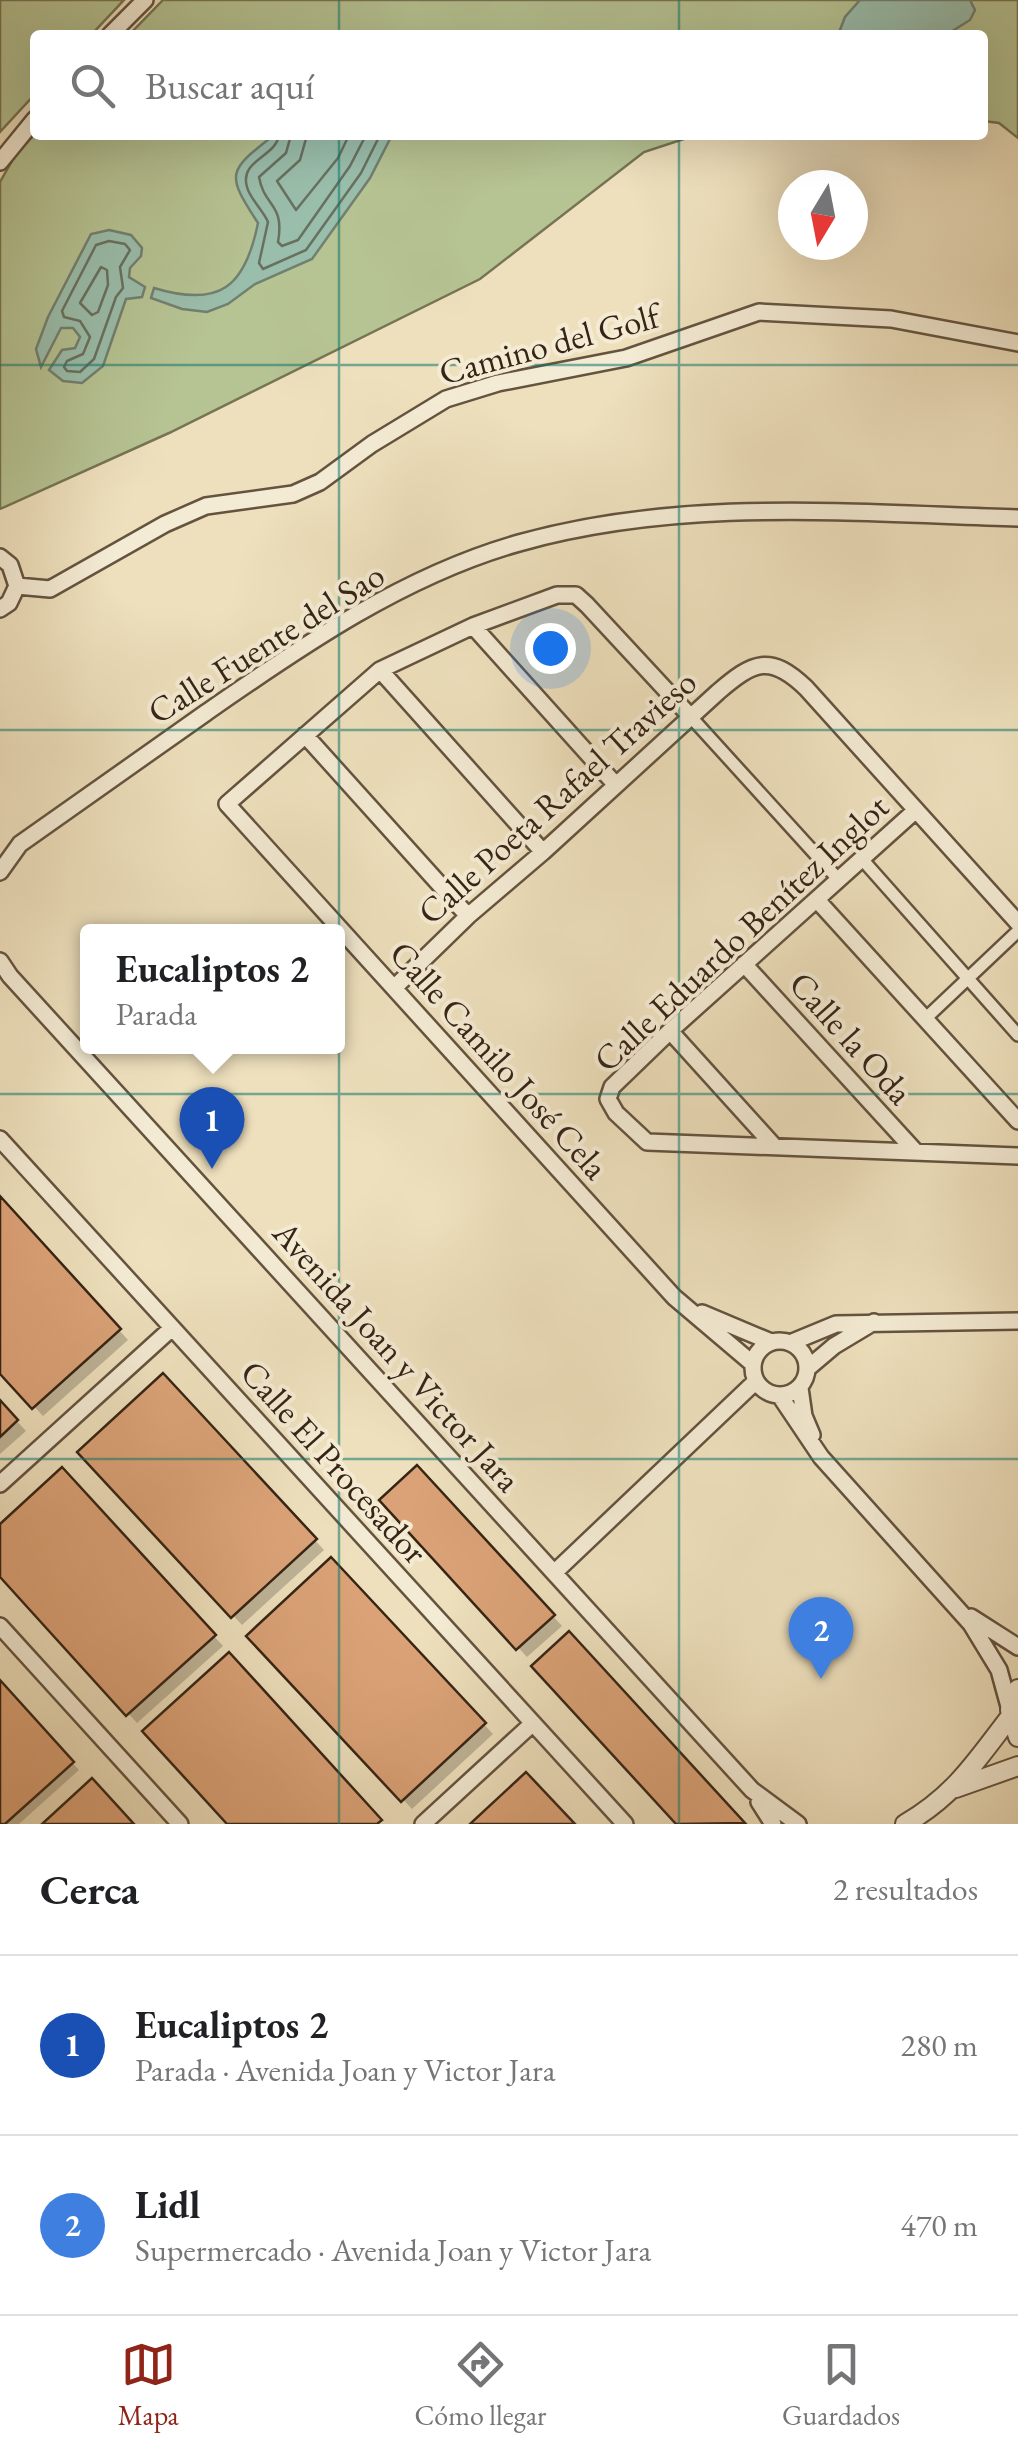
<!DOCTYPE html>
<html lang="es">
<head>
<meta charset="utf-8">
<style>
	body { margin:0; font-family:"EB Garamond",serif; background:#f6f6f6; color:#202124 }
	.compass { position:absolute; left:778px; top:170px; width:90px; height:90px; border-radius:50%; background:#fff; box-shadow:0 10px 40px #0002; rotate:190deg }
	.you { position:absolute; left:550px; top:648px; width:35px; height:35px; margin:-25px; border:8px solid #fff; border-radius:50%; background:#1a73e8; box-shadow:0 0 0 15px #1a73e833 }
	.badge { display:grid; place-items:center; width:65px; height:65px; border-radius:50%; background:#8f2418; color:#fff; font-size:32px; font-weight:700 }
	.pin { position:absolute; translate:-50% -82px; filter:drop-shadow(0 2px 5px #0008) }
	.pin::after { content:''; position:absolute; top:52px; width:35px; height:30px; background:inherit; clip-path:polygon(0 0,100% 0,50% 100%) }
	.popup { position:absolute; left:80px; top:924px; width:265px; height:130px; box-sizing:border-box; display:grid; place-content:center; border-radius:10px; background:#fff; filter:drop-shadow(0 2px 8px #0005); font-size:32px; white-space:nowrap; color:#757577 }
	.popup b { font-size:38px; color:#202124 }
	.popup::after { content:''; position:absolute; left:50%; top:100%; margin-left:-20px; border:20px solid transparent; border-top-color:#fff }
	.list { margin:0; padding:0; list-style:none }
	h2 { display:flex; justify-content:space-between; align-items:center; height:130px; margin:0; padding:0 40px; font-size:42px }
	h2 small { font-size:32px; font-weight:400; color:#757577 }
	.list li { display:grid; grid-template-columns:65px 1fr auto; gap:30px; align-items:center; box-sizing:border-box; height:180px; padding:0 40px; border-top:2px solid #e0e0e0 }
	.list b { display:block; font-size:38px; white-space:nowrap }
	.list p { margin:0; font-size:32px; white-space:nowrap; color:#757577 }
	.list em { font-size:32px; font-style:normal; color:#757577 }
	.icon { flex:none; width:55px; height:55px; fill:none; stroke:currentColor; stroke-width:2; stroke-linecap:round; stroke-linejoin:round }
	.map { position:relative; flex:none; width:1018px; height:1824px; overflow:hidden }
	.search { position:absolute; background:#fff; box-shadow:0 10px 40px #0002; left:30px; right:30px; top:30px; height:110px; display:flex; align-items:center; gap:25px; box-sizing:border-box; padding:0 35px; border-radius:10px; color:#757577; font-size:38px }
	.sheet { height:490px; background:#fff }
	nav { display:flex; justify-content:space-around; align-items:center; box-sizing:border-box; height:140px; border-top:2px solid #e0e0e0; background:#fff; font-size:28px; color:#757577 }
	nav a { display:grid; justify-items:center; gap:5px }
	nav .on { color:#8f2418 }
	.map>svg:first-child { display:block }
</style>
</head>
<body>
<div class="map">
<svg width="1018" height="1824" viewBox="0 0 1018 1824">
	<rect width="100%" height="100%" fill="#eee0bd"/>
	<filter id="stains"><feTurbulence type="fractalNoise" baseFrequency=".002" numOctaves="4"/><feColorMatrix values="0 0 0 0 .2 0 0 0 0 .09 0 0 0 0 .02 0 0 0 .5 -.17"/></filter>
	<radialGradient id="worn" r=".72"><stop offset=".6" stop-color="#630" stop-opacity="0"/><stop offset="1" stop-color="#630" stop-opacity=".3"/></radialGradient>
	<path fill="#b6c393" stroke="#767454" stroke-width="2.5" d="M0 0H124L91 35H35V94L0 132Z
		M163 0H1018V138L999 123 983 121V35H129Z
		M35 134V135H696L644 152 480 279 169 433 0 509V182L16 154Z"/>
	<path fill="#9abeac" stroke="#728070" stroke-width="2.5" d="M860 0H970L975 10 970 20 946 35H838L845 17Z
		M274 135H392L370 178 312 259 255 284 228 304 207 312 182 309 151 298 154 288C220 308 245 287 258 223 225 173 228 171 274 135Z
		M109 230 131 235 142 248 141 256 130 268 129 277 145 287 142 297 126 299 103 366 82 383 63 381 49 370 62 350 75 348 80 337 73 328H61L41 367 36 349 48 317 91 234Z"/>
	<path fill="#0003" d="M0 1199 128 1340 43 1416 0 1370Z
		M163 1376 324 1550 242 1625 81 1452Z
		M0 1403 26 1431 0 1454Z
		M426 1478 562 1626 527 1657 382 1500Z
		M71 1480 223 1646 137 1723 0 1574V1527Z
		M331 1561 493 1734 412 1809 250 1636Z
		M0 1683 79 1770 19 1824H0Z"/>
	<g fill="none" stroke-linecap="round" stroke-linejoin="round">
		<path stroke="#687160" stroke-width="2.5" d="M279 135C276 157 239 160 247 187 250 199 263 210 268 222L259 263 263 269 306 250 361 173 380 135
			M291 135 286 153 259 177C264 207 285 203 278 242L282 246 298 240 350 166 366 135
			M307 135 300 160 277 181 296 210 338 158 349 135
			M109 241 125 244 130 250 120 267 123 288 116 297 94 359 80 372 67 371 64 367 67 361 83 354 90 337 80 321 64 317 62 311 96 245Z
			M101 267 107 270 108 285 98 312 92 315 80 303Z"/>
	</g>
	<path fill="#dba277" stroke="#362415" stroke-width="2.5" d="M0 1196 121 1329 32 1409 0 1374Z
		M163 1373 317 1539 231 1618 77 1452Z
		M0 1400 18 1420 0 1437Z
		M417 1465 555 1615 516 1650 379 1500Z
		M62 1467 216 1635 126 1716 0 1577V1524Z
		M331 1557 486 1723 401 1802 246 1636Z
		M569 1631 745 1823 676 1824 531 1666Z
		M229 1652 382 1820 377 1824H227L142 1731Z
		M0 1680 74 1762 5 1824H0Z
		M526 1772 575 1824H470Z
		M92 1778 134 1824H42Z"/>
	<g fill="none" stroke-linecap="round" stroke-linejoin="round">
		<g stroke="#64533f" stroke-width="16">
			<path id="pedestrian" d="M690 716 838 879
				M861 858 1018 1035
				M925 1019 1018 931"/>
		</g>
		<g stroke="#64533f" stroke-width="20">
			<path id="minor" d="M110 35 145 0
				M0 162 35 119
				M0 557 10 565 17 586 9 603 0 609
				M17 586 50 589 165 524 206 506 293 494 320 482 372 444 446 399 498 383 626 358 759 312 891 319 1018 343
				M473 626 615 784
				M380 670 543 852
				M690 716 587 605 576 595H557L473 626 380 670 227 804 674 1297 753 1364
				M305 735 468 916
				M916 810 670 1031 612 1087 608 1099 616 1113 647 1142 1018 1156
				M0 872 20 844C83 800 145 756 207 712 303 645 405 575 519 543 683 497 851 513 1018 518
				M817 900 1018 1121
				M0 961 10 976 752 1790 798 1824
				M744 964 915 1151
				M394 988 468 916 543 852 718 692C753 662 770 653 806 688L1018 923
				M670 1031 774 1146
				M0 1139 625 1824
				M702 1313 771 1342
				M753 1368a27 27 0 1 1 54 0a27 27 0 1 1-54 0Z
				M790 1343 836 1324 1018 1321
				M808 1368 834 1346 874 1322
				M800 1388 804 1416 812 1435
				M780 1396 821 1457 971 1624 999 1670 1010 1710
				M0 1484 172 1328
				M554 1573 756 1381
				M971 1617 1018 1647
				M0 1626 180 1824
				M759 1802 773 1824
				M423 1824 532 1724"/>
		</g>
		<g stroke="#64533f" stroke-width="22">
			<path id="tertiary" d="M1018 1689 1010 1710 1018 1737
				M956 1788 1018 1766
				M905 1824C955 1795 976 1761 1010 1717"/>
		</g>
		<use href="#pedestrian" stroke="#f4ebd4" stroke-width="11"/>
		<use href="#minor" stroke="#f4ebd4" stroke-width="15"/>
		<use href="#tertiary" stroke="#f4ebd4" stroke-width="18"/>
	</g>
	<path fill="none" stroke="#0f766e" stroke-width="2.5" stroke-opacity="0.55" d="M339 0V35M679 0V35M339 135V1824M679 135V1824M0 365H1018M0 730H1018M0 1094H1018M0 1459H1018"/>
	<g text-anchor="middle" stroke-width="8" stroke-linejoin="round" paint-order="stroke">
		<g font-size="35" fill="#362415" stroke="#f4ebd4">
			<text transform="translate(549 344) rotate(-15)" y="12">Camino del Golf</text>
			<text transform="translate(266 643) rotate(-32)" y="12">Calle Fuente del Sao</text>
			<text transform="translate(557 797) rotate(-42)" y="12">Calle Poeta Rafael Travieso</text>
			<text transform="translate(741 933) rotate(-43)" y="12">Calle Eduardo Benítez Inglot</text>
			<text transform="translate(851 1038) rotate(48)" y="12">Calle la Oda</text>
			<text transform="translate(499 1060) rotate(48)" y="12">Calle Camilo José Cela</text>
			<text transform="translate(397 1356) rotate(48)" y="12">Avenida Joan y Victor Jara</text>
			<text transform="translate(334 1462) rotate(48)" y="12">Calle El Procesador</text>
		</g>
	</g>
	<rect width="100%" height="100%" filter="url(#stains)"/>
	<rect width="100%" height="100%" fill="url(#worn)"/>
</svg>
<svg class="compass" viewBox="-18 -18 36 36"><path d="M0-13l5 13h-10z" fill="#e53935"/><path d="M0 13l5-13h-10z" fill="#757577"/></svg>
<div class="you"></div>
<div class="pin badge" style="left:212px;top:1169px;background:#1a4fb4">1</div>
<div class="popup"><b>Eucaliptos 2</b>Parada</div>
<div class="pin badge" style="left:821px;top:1679px;background:#3f7fe0">2</div>
<div class="search"><svg class="icon" aria-label="search" viewBox="0 0 24 24"><circle cx="10" cy="10" r="6"/><path d="M15 15l6 6"/></svg>Buscar aquí</div>
</div>
<section class="sheet">
<h2>Cerca<small>2 resultados</small></h2>
<ul class="list">
<li><span class="badge" style="background:#1a4fb4">1</span><div><b>Eucaliptos 2</b><p>Parada · Avenida Joan y Victor Jara</p></div><em>280 m</em></li>
<li><span class="badge" style="background:#3f7fe0">2</span><div><b>Lidl</b><p>Supermercado · Avenida Joan y Victor Jara</p></div><em>470 m</em></li>
</ul>
</section>
<nav>
<a class="on"><svg class="icon" aria-label="map" viewBox="0 0 24 24"><path d="M3 6l6-2 6 2 6-2v14l-6 2-6-2-6 2zM9 4v14M15 6v14"/></svg>Mapa</a>
<a><svg class="icon" aria-label="directions" viewBox="0 0 24 24"><path d="M12 3l9 9-9 9-9-9zM9 14v-3h6M13 9l2 2-2 2"/></svg>Cómo llegar</a>
<a><svg class="icon" aria-label="saved" viewBox="0 0 24 24"><path d="M7 4h10v16l-5-4-5 4z"/></svg>Guardados</a>
</nav>
</body>
</html>
